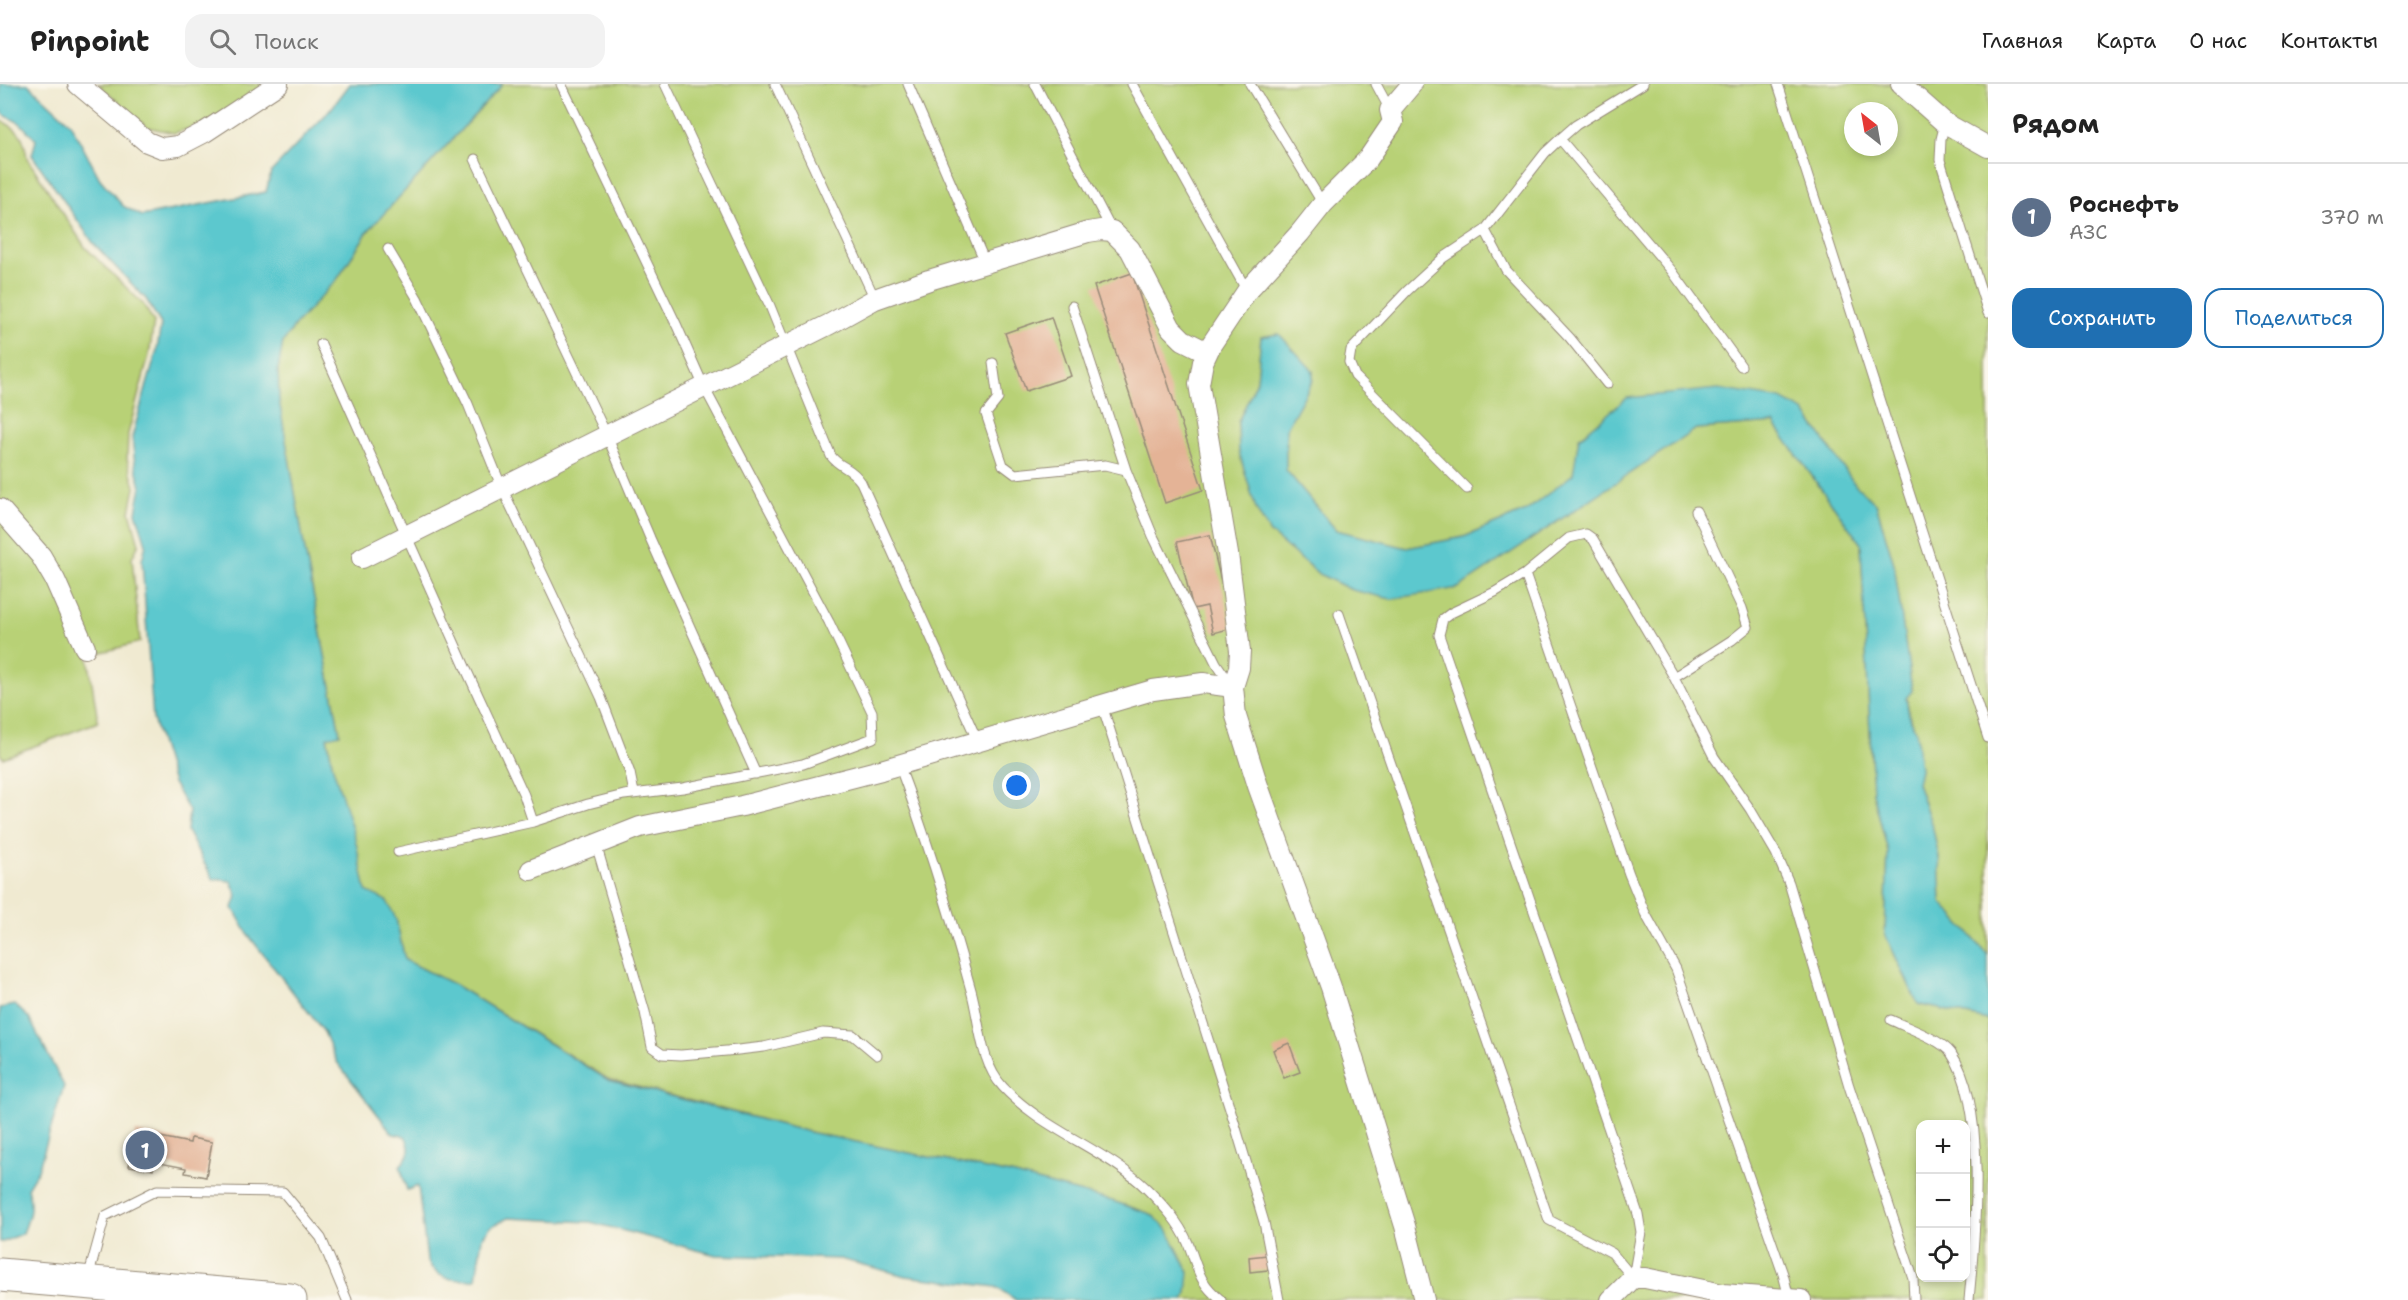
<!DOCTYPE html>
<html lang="ru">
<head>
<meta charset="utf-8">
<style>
	body { margin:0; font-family:"Shantell Sans",sans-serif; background:#f2f2f2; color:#222 }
	.controls { position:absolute; right:18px; bottom:18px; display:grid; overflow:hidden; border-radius:12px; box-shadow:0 3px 9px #0003 }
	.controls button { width:54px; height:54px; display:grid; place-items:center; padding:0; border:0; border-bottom:2px solid #e0e0e0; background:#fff; color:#222; font:30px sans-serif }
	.compass { position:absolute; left:1844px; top:18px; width:54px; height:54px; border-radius:50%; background:#fff; box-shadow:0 3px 9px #0003; rotate:329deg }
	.you { position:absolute; left:1017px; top:702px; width:21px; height:21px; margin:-15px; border:4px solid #fff; border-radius:50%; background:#1a73e8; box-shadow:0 0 0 9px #1a73e833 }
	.badge { display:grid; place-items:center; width:39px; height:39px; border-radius:50%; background:#1f6fb2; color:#fff; font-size:20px; font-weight:700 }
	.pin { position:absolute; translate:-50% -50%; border:3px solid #fff; box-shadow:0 2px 6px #0006 }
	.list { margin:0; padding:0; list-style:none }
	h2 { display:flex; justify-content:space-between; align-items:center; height:78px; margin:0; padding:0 24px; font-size:26px }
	h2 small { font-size:20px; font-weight:400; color:#767676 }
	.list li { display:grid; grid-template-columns:39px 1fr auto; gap:18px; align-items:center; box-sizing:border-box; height:108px; padding:0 24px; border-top:2px solid #e0e0e0 }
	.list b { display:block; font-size:22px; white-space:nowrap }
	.list p { margin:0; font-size:20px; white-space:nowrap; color:#767676 }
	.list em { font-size:20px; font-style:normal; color:#767676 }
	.actions { display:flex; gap:12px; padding:18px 24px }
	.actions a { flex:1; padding:14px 0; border:2px solid #1f6fb2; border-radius:18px; text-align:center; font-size:21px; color:#1f6fb2 }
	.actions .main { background:#1f6fb2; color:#fff }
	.icon { flex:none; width:33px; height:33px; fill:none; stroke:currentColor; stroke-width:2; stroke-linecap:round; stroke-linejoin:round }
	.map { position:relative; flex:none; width:1988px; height:1216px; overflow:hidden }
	header { display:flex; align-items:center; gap:36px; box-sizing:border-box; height:84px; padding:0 30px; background:#fff; border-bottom:2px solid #e0e0e0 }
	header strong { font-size:28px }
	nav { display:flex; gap:33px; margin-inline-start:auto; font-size:21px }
	.search { width:420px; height:54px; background:#f2f2f2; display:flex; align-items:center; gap:15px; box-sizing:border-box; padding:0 21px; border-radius:18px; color:#767676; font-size:22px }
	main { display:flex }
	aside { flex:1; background:#fff }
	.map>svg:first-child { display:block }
</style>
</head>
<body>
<header>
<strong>Pinpoint</strong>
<div class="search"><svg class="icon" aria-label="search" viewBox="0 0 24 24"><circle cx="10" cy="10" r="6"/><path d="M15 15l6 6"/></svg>Поиск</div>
<nav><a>Главная</a><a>Карта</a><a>О нас</a><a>Контакты</a></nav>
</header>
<main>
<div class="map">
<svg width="1988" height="1216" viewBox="0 0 1988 1216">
	<rect width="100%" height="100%" fill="#fbf7ec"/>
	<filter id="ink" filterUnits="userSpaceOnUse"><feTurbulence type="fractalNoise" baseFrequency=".0167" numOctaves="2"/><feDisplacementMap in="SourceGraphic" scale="12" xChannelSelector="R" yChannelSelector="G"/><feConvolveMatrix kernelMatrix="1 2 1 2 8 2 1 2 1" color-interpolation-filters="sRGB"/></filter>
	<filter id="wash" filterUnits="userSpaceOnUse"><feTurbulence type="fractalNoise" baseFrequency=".008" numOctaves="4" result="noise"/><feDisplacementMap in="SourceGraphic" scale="24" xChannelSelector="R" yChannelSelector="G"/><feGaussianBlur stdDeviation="1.35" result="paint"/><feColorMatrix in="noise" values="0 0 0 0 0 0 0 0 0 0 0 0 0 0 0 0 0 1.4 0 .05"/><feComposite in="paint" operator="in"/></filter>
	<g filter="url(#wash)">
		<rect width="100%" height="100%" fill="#f0ead1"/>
		<path fill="#b8d176" stroke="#7a7e4a" stroke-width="1.5" fill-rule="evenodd" d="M98 0H270L223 35 174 49 147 43Z
			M503 0H1988V871L1941 818 1939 774 1933 745 1917 699 1920 685 1906 613 1912 606 1894 480 1876 420 1856 402 1804 327 1579 353 1574 390 1526 427 1464 453 1407 464 1336 446 1286 386V345L1313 296V287L1279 250 1261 253 1257 297 1238 338 1239 368 1256 425 1270 449 1319 490 1352 506 1458 504 1696 345 1774 339 1861 460 1873 709 1888 767 1885 850 1918 920 1988 936V1216H1184L1187 1209 1167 1145 1151 1130 1112 1117 1015 1091 813 1049 608 995 455 901 405 876 396 836 366 807 333 684 327 652 340 649 305 467 279 316 278 285 283 258 296 240 338 194 368 147ZM1853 27H1889V63H1853ZM1920 1040H1966V1194H1920Z
			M0 36C20 46 24 51 27 74L85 163 143 220 154 238 149 271 128 350 127 375 135 403 130 428 139 460 132 474 140 558 88 572 98 638 3 674 0 670Z"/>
		<path fill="#5bc8ce" stroke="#4b7976" stroke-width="1.5" d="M0 0H28L70 39 100 95 123 122 142 132 266 108 271 88 331 25 350 0H503L368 147 338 194 296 240 283 258 278 285 279 316 305 467 340 650 327 653 333 684 355 754 366 807 387 817 396 835 405 876 455 901 608 996 813 1049 1015 1091 1112 1117 1151 1130 1167 1145 1189 1188 1187 1209 1184 1216H1016L996 1203 906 1192 840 1175 716 1171 590 1138 508 1134 490 1143 482 1154 476 1195C455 1197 437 1197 427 1176L418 1102 407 1106 400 1082C410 1071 412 1065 405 1052L393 1050 337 978 324 948 249 852 233 824 237 812 231 797 213 795 187 747 189 727 173 699 153 635 142 476 146 460 136 428 141 403 135 380 132 353 157 266 161 240 146 215 94 160 32 71 36 56 20 39 4 31 0 25Z
			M1279 250 1313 287V296L1286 345V386L1336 446 1407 464 1464 453 1526 427 1573 390 1579 354 1627 314 1718 305 1781 315 1804 327 1856 402 1876 420 1894 480 1912 607 1906 614 1910 637 1916 646 1920 685 1917 699 1933 745 1939 774 1941 818 1988 871V936L1918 920 1885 850 1888 767 1873 709 1861 460 1774 339 1696 345 1458 504 1391 515 1352 506 1319 490 1270 449 1256 425 1239 368 1238 338 1257 297 1261 253Z
			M15 921 29 934 64 1002 38 1086 27 1104C33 1123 30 1131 23 1149L3 1158H0V924Z"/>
		<g id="blocks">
			<path fill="#e4b396" d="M1132 189 1203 406 1165 419 1094 202Z
				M1051 233 1071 292 1026 307 1005 249Z
				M1210 451 1232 544 1213 549 1207 522 1193 525 1177 458Z
				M1289 959 1300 988 1284 994 1273 966Z
				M136 1048 190 1059 191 1054 212 1058 206 1093 185 1089 186 1084 155 1078 153 1086 129 1082Z
				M1267 1171 1268 1186 1250 1188 1249 1173Z"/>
		</g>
	</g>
	<g filter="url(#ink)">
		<use href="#blocks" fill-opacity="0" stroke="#968a78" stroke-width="1.5"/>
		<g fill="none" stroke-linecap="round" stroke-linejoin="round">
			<g stroke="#968a78" stroke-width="11">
				<path id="lane" d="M665 0 770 222 831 372C841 385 850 382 861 398L978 658
					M775 0 875 215
					M908 0 985 178
					M1035 0 1112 147
					M1132 0 1247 207
					M1250 0 1323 120
					M1376 0 1390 26
					M1778 0 1988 654
					M1945 39 1941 55 1940 76 1988 229
					M1560 55 1672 187 1741 282
					M475 75 607 352 650 454 756 690
					M1485 146 1506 186 1570 254 1607 300
					M388 165 417 214 468 320 502 404 601 613 630 689 634 709
					M1072 222 1126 386 1153 452 1216 579 1231 601
					M321 260 466 585 524 711 533 738
					M993 279 998 315 986 330 1003 381 1015 390 1105 381 1126 386
					M1467 405 1355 292 1349 278 1351 266 1407 207 1443 174 1485 146 1545 69 1560 55 1576 41 1643 0
					M1525 490 1629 790 1645 829 1676 885 1783 1190 1789 1214
					M1339 530 1549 1136 1612 1169 1633 1194
					M1674 593 1732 556 1748 543 1742 524 1696 427
					M1102 621 1233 1034 1264 1138 1279 1216
					M899 681C927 755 950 830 971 906 980 938 980 979 1003 1003 1044 1047 1104 1064 1147 1105 1163 1121 1179 1138 1188 1159 1198 1184 1198 1198 1221 1216
					M596 760 645 928 652 963 662 970 681 971 738 966 764 963 823 949 853 951 877 971
					M398 768 533 738 588 720 624 711 683 704 803 680 873 654 872 628 829 538 704 303 677 242 561 0
					M1891 936C1908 944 1940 955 1951 969 1988 1022 1975 1152 1969 1216
					M88 1194 105 1132 157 1106 283 1108 321 1154 347 1216
					M1633 1194 1641 1148 1638 1130 1439 551 1443 535 1451 529 1495 508 1525 490 1569 454 1586 450 1593 455 1674 593 1714 673 1750 725 1776 769 1789 799 1849 1002 1913 1194 1914 1216"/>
			</g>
			<g stroke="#968a78" stroke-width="22">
				<path id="street" d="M78 0 147 58 162 64 178 62 205 48 278 0
					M1412 0 1390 26 1393 38 1368 75 1323 120 1300 149 1247 207 1211 261 1203 278 1199 300 1228 470 1240 567 1239 584 1233 603 1236 632 1258 702 1331 903 1405 1142 1424 1216
					M1901 0 1945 39 1988 63
					M0 425 41 472 55 496 85 564
					M362 474 830 240 875 215 929 196 1088 148 1101 146 1112 147 1130 165 1171 244 1183 256 1207 268
					M531 786 640 743 742 722 881 686 1153 606 1203 599 1233 603
					M1611 1216 1633 1194H1645L1723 1210 1801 1216"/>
			</g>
			<g stroke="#968a78" stroke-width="35">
				<path id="highway" d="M0 1191 290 1216"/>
			</g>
			<use href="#lane" stroke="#fff" stroke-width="9"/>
			<use href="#street" stroke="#fff" stroke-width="20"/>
			<use href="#highway" stroke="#fff" stroke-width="33"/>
		</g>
	</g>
</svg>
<div class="controls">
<button>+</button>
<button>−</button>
<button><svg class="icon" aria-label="locate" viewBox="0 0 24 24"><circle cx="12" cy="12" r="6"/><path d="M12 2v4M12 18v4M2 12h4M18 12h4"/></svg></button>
</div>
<svg class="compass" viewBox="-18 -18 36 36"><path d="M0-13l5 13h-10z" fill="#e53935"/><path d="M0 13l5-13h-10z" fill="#767676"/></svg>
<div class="you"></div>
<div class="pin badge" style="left:145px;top:1066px;background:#5c6f8a">1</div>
</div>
<aside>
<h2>Рядом<small></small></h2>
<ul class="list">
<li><span class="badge" style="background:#5c6f8a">1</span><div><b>Роснефть</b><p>АЗС</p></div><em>370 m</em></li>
</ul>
<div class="actions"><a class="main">Сохранить</a><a>Поделиться</a></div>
</aside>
</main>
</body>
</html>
